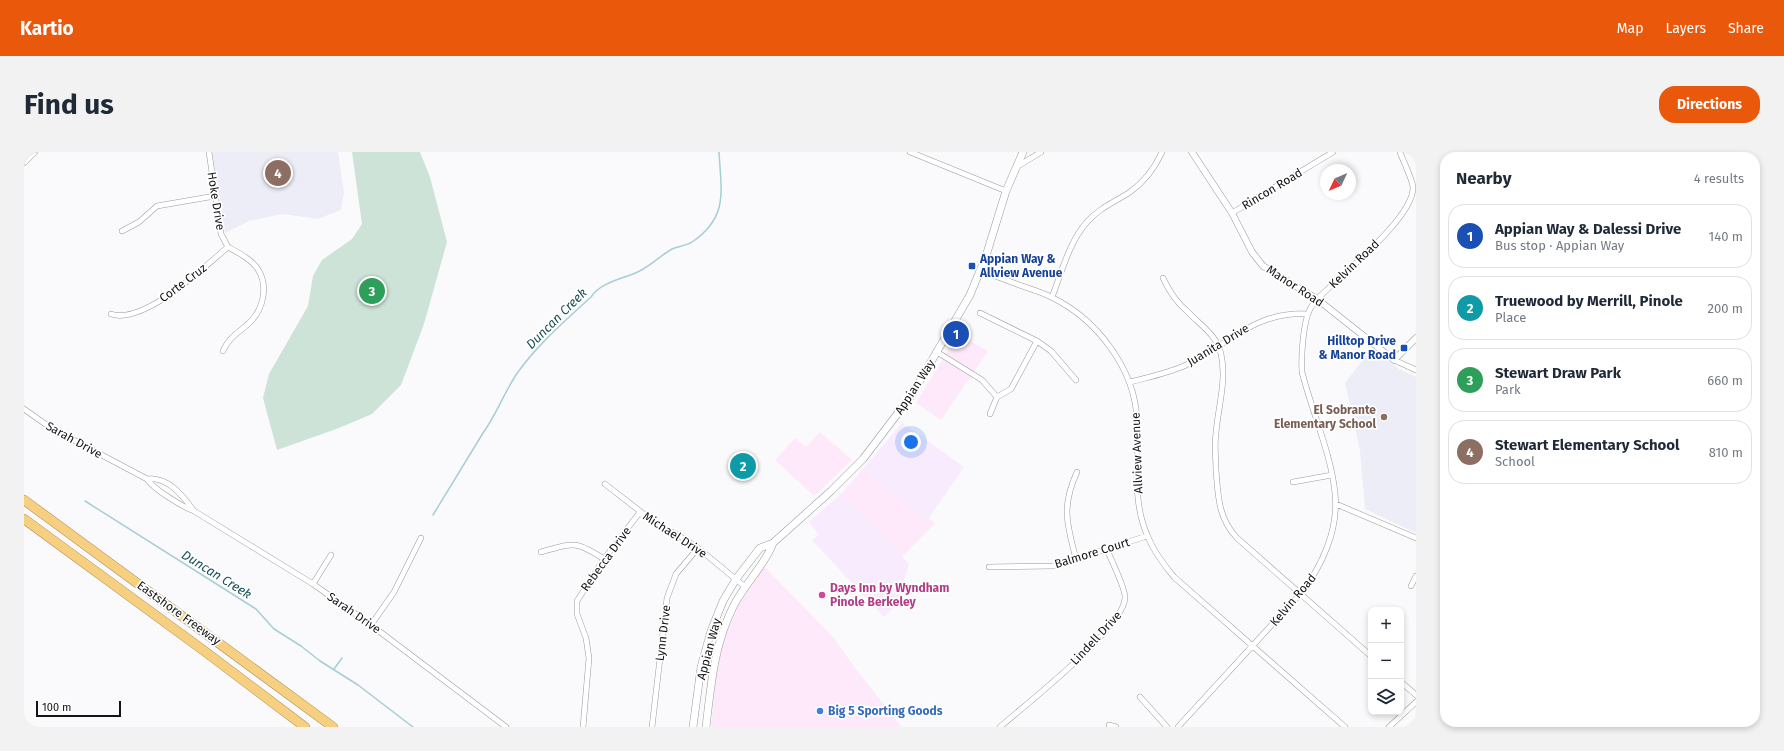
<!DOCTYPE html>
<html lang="en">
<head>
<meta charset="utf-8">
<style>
	body { margin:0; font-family:"Fira Sans",sans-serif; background:#f2f2f3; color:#1f2937 }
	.controls { position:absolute; right:12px; bottom:12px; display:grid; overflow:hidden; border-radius:8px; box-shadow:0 2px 6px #0003 }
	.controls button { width:36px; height:36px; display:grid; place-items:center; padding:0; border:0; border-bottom:1px solid #e0e1e3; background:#fff; color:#1f2937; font:20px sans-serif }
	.compass { position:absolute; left:1296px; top:12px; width:36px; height:36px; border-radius:50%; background:#fff; box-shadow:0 2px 6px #0003; rotate:226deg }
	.scale { position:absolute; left:12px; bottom:10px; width:85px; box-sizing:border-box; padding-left:4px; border:2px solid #141415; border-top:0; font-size:11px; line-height:14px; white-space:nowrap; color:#141415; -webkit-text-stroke:3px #fff; paint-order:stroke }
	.you { position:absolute; left:887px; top:290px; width:14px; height:14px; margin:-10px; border:3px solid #fff; border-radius:50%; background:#1a73e8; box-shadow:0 0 0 6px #1a73e833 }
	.badge { display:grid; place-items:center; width:26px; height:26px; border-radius:50%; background:#ea580c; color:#fff; font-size:13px; font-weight:700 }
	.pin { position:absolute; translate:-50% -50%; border:2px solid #fff; box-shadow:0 1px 4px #0006 }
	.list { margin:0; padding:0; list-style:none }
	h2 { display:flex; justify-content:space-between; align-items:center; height:52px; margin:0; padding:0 16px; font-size:17px }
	h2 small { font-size:13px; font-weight:400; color:#747a83 }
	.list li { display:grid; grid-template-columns:26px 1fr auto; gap:12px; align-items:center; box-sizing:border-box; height:64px; margin:0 8px 8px; padding:0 8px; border:1px solid #e0e1e3; border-radius:16px }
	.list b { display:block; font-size:15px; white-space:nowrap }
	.list p { margin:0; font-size:13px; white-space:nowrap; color:#747a83 }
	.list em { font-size:13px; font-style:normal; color:#747a83 }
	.icon { flex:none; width:22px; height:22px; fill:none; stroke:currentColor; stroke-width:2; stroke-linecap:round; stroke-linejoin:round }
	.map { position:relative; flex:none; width:1392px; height:575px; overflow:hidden; border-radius:16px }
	header { display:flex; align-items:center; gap:24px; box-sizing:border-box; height:56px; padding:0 20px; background:#ea580c; color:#fff }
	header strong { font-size:19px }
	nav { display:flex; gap:22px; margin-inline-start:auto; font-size:14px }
	.intro { display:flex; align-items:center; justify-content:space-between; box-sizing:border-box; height:96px; padding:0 24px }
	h1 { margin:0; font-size:28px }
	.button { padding:10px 18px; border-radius:16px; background:#ea580c; color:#fff; font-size:14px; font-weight:700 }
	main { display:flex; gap:24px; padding:0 24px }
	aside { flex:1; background:#fff; border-radius:16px; box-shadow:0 2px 6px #0003 }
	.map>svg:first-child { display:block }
</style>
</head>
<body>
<header>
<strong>Kartio</strong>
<nav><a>Map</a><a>Layers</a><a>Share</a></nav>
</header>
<div class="intro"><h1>Find us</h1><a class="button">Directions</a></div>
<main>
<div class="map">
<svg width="1392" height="575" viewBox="0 0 1392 575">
	<rect width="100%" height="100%" fill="#fafafc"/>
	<path fill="#fde9f9" d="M934 182 964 199 917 268 892 251Z
		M796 280 828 308 790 344 751 308 771 286 782 295Z
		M840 316 856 332 911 371 878 405 817 342Z
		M740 414 810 486 831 516 878 575H687L693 514 703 479 716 450Z"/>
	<path fill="#f8ebfe" d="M878 271 940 315 904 367 856 332 840 316Z
		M817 342 885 412 872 453 860 465 788 388 795 383 785 370Z"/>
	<path fill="#ededf7" d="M188 0H314L320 41 317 58 294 67 258 62 225 69 201 81Z
		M1347 197 1375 217 1392 225V381L1341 357 1336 299 1321 231Z"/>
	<path fill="#cee3d7" d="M328 0H396L406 25 423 90 400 172 377 233 348 262 315 276 253 298 239 246 245 222 284 154 289 124 298 108 328 87 338 72Z"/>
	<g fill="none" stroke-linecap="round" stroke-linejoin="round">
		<path stroke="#a7ced4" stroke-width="1.5" d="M61 349 232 457 250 477 277 494 296 509 334 533 389 575
			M409 363 459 281C473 262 480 240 494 220 514 192 542 168 567 145 575 132 595 127 609 122 624 117 634 105 648 97 654 94 662 94 668 90 705 65 697 39 695 0
			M310 517 318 506"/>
		<g stroke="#9a9a9d" stroke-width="6">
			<path id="minor" d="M185 0 197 82 204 95
				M886 0 982 39
				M0 11 11 0
				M994 14 1017 0
				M1208 61 1309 0
				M98 79 115 70 133 54 191 44
				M956 120C968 122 979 127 990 131 1002 136 1016 139 1027 145 1073 167 1111 217 1113 268 1115 307 1107 348 1124 385 1130 400 1140 413 1150 425L1321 575
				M1139 126C1145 139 1153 151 1164 160 1177 174 1193 183 1197 202 1203 228 1194 255 1192 281 1190 293 1192 306 1192 318 1194 343 1194 366 1213 386L1347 504
				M1028 145C1038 120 1045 90 1063 70 1075 56 1091 50 1106 40 1120 30 1131 16 1138 0
				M87 162C120 173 179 116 204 95
				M1013 189 1027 199 1052 228
				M199 199C205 184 218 179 228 168 239 156 244 135 235 119 229 108 215 101 204 95
				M913 200 958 228 973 245 987 237 1013 189 956 161
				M1370 208 1392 218
				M1106 230C1125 225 1145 221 1162 213 1204 192 1232 159 1283 162
				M0 257 27 276 123 327
				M966 262 973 245
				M1269 330 1308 323
				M581 332 635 374 654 383 674 396 720 434
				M1312 352 1392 386
				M170 359C159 344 144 324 123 327 129 337 159 355 170 359L289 432 347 473 482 575
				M517 400C550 391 551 388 580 407
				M1052 407C1043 372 1037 355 1053 320
				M965 415 1029 414 1123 384
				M289 432 307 403
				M1387 434 1392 424
				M347 473 370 440 397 386
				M1377 530 1392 543
				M1116 545 1143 575
				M1085 573 1092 575
				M559 575 565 506 562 486 553 462V449L580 407 616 360
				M628 575 643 446 652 422 674 396
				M976 575C1001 553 1100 476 1101 446 1102 438 1087 407 1083 398
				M1154 575 1276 442C1298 415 1315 377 1311 341 1307 301 1288 260 1278 220 1277 204 1279 171 1286 157 1291 147 1301 140 1309 132 1329 113 1390 63 1389 35 1388 26 1379 9 1376 0
				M1365 575 1392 550"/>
		</g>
		<g stroke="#9a9a9d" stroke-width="7">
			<path id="tertiary" d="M1168 0 1208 61 1228 100 1239 114 1293 147 1370 208 1392 186"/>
		</g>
		<g stroke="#9a9a9d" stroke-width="8">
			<path id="secondary" d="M669 575 677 515 687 479 699 449 712 427 736 396 749 391 807 339 839 307 887 244 946 143 962 104 982 39 999 0
				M682 575C687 533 690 492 710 453 720 433 743 410 749 391"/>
		</g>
		<g stroke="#a88e5b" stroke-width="10">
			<path id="motorway" d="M0 348 309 575
				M0 367 179 498 281 575"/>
		</g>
		<use href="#minor" stroke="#fff" stroke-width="5"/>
		<use href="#tertiary" stroke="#fff" stroke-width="6"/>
		<use href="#secondary" stroke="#fff" stroke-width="7"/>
		<use href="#motorway" stroke="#f7cf80" stroke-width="9"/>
	</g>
	<g fill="#1a4fb4" stroke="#fff" stroke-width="1.5">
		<rect x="944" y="110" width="8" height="8" rx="2"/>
		<rect x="1376" y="192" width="8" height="8" rx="2"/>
	</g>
	<circle fill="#8d6e63" stroke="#fff" stroke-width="1.5" cx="1360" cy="265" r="4"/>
	<circle fill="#d1479c" stroke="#fff" stroke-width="1.5" cx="798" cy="443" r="4"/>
	<circle fill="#3f7fe0" stroke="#fff" stroke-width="1.5" cx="796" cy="559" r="4"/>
	<g text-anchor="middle" stroke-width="3.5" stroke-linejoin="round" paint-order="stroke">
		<g font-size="12" fill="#141415" stroke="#fff">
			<text transform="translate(1248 37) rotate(-31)" y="4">Rincon Road</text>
			<text transform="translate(192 49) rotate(81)" y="4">Hoke Drive</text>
			<text transform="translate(1330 112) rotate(-44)" y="4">Kelvin Road</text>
			<text transform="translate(159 131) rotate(-37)" y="4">Corte Cruz</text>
			<text transform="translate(1271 134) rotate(33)" y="4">Manor Road</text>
			<text transform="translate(1194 193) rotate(-31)" y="4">Juanita Drive</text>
			<text transform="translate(891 235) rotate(-57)" y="4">Appian Way</text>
			<text transform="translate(50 288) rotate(29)" y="4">Sarah Drive</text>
			<text transform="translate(1113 301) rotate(-92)" y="4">Allview Avenue</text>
			<text transform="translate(651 383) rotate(33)" y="4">Michael Drive</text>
			<text transform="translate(1068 401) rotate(-17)" y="4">Balmore Court</text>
			<text transform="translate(582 407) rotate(-54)" y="4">Rebecca Drive</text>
			<text transform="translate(1269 448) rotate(-50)" y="4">Kelvin Road</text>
			<text transform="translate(155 461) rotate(36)" y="4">Eastshore Freeway</text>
			<text transform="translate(330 461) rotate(35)" y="4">Sarah Drive</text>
			<text transform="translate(639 481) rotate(-83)" y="4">Lynn Drive</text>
			<text transform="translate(1072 486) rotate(-47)" y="4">Lindell Drive</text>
			<text transform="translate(685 497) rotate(-75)" y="4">Appian Way</text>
		</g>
		<g font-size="12" font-weight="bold" fill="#164399" stroke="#fff" text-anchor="start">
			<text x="956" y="111">Appian Way &amp;<tspan x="956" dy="14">Allview Avenue</tspan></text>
			<text x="1372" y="193" text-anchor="end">Hilltop Drive<tspan x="1372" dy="14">&amp; Manor Road</tspan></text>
		</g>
		<g font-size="12" font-weight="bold" fill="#785e54" stroke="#fff" text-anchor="end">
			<text x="1352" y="262">El Sobrante<tspan x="1352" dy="14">Elementary School</tspan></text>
		</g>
		<g font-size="12" font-weight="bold" fill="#b23c85" stroke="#fff" text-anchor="start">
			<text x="806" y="440">Days Inn by Wyndham<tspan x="806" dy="14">Pinole Berkeley</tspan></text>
		</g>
		<g font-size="12" font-weight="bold" fill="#366cbe" stroke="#fff" text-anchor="start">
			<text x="804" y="563">Big 5 Sporting Goods</text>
		</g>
		<g font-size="13" font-style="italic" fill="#195158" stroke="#fff">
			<text transform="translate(532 166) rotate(-45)" y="5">Duncan Creek</text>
			<text transform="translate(193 422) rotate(32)" y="5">Duncan Creek</text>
		</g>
	</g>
</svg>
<div class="controls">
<button>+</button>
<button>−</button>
<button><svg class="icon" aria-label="layers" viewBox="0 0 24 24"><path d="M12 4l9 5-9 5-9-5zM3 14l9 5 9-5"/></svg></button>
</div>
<svg class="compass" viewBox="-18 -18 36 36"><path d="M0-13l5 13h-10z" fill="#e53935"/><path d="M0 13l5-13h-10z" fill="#747a83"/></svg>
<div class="scale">100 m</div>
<div class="you"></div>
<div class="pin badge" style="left:932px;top:182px;background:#1a4fb4">1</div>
<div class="pin badge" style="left:719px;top:314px;background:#0f9aa8">2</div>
<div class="pin badge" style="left:348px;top:139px;background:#2e9e5b">3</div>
<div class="pin badge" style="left:254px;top:21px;background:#8d6e63">4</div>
</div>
<aside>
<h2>Nearby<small>4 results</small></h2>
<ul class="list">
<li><span class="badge" style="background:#1a4fb4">1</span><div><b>Appian Way &amp; Dalessi Drive</b><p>Bus stop · Appian Way</p></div><em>140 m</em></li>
<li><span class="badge" style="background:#0f9aa8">2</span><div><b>Truewood by Merrill, Pinole</b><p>Place</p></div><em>200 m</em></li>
<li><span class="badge" style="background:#2e9e5b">3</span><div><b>Stewart Draw Park</b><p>Park</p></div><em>660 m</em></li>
<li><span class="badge" style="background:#8d6e63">4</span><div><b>Stewart Elementary School</b><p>School</p></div><em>810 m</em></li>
</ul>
</aside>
</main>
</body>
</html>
